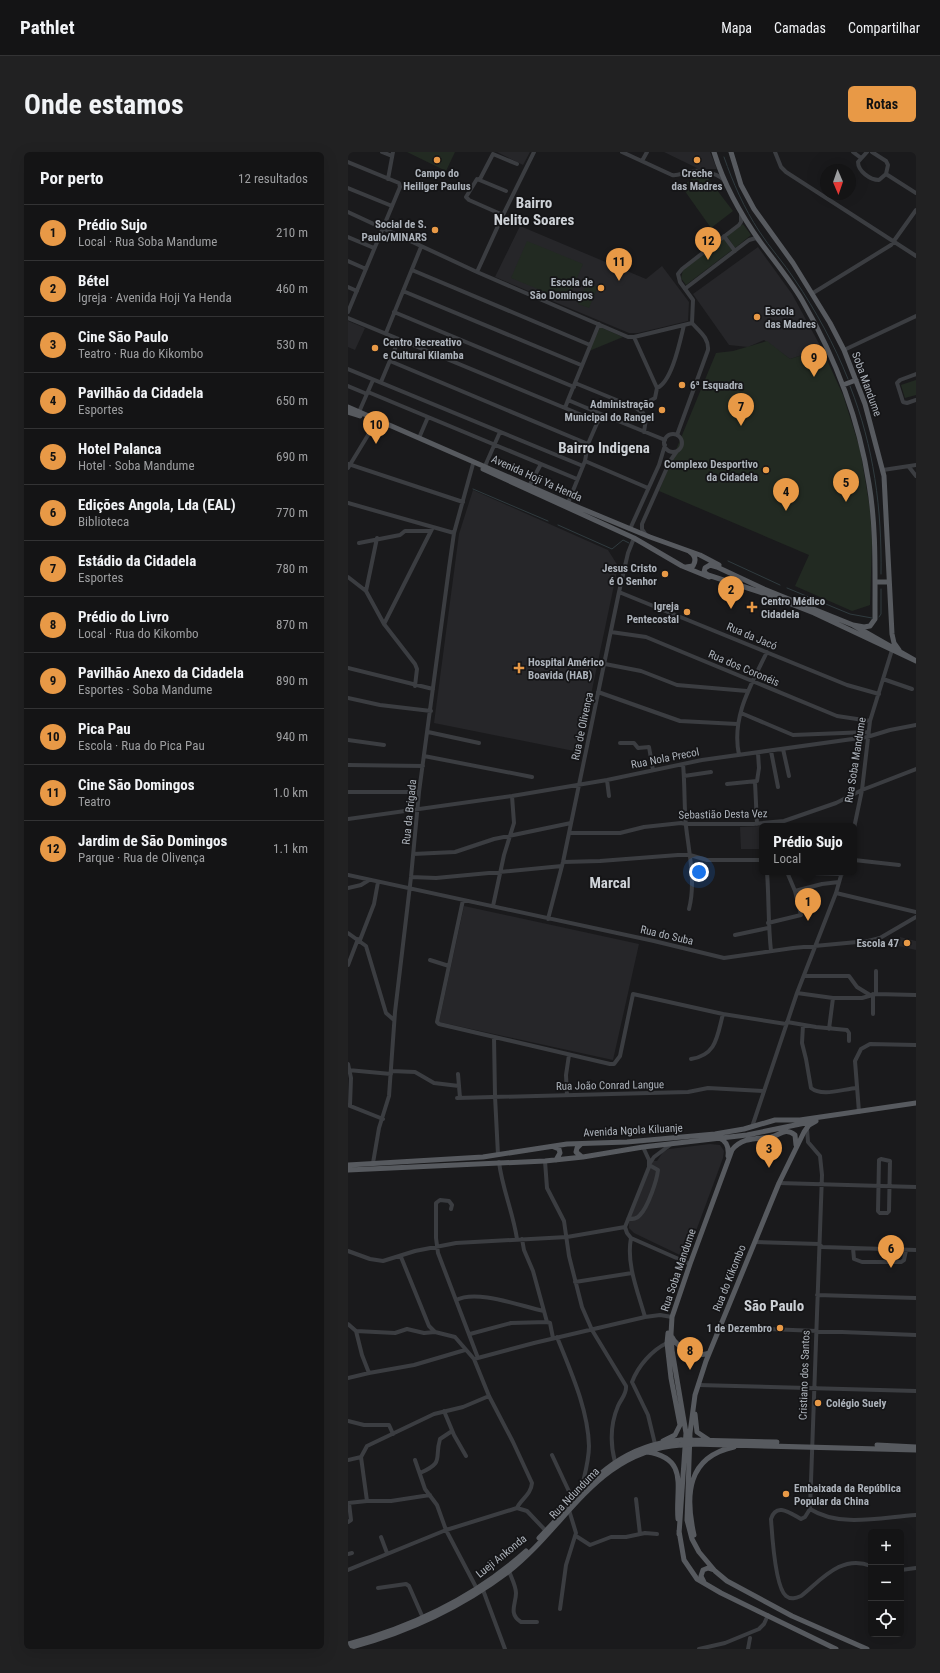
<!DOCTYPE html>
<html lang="pt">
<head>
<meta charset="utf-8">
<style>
	body { margin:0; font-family:"Roboto Condensed",sans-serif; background:#212122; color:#f1f3f6 }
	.controls { position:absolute; right:12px; bottom:12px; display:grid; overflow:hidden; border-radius:6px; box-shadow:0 4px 16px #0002 }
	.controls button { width:36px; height:36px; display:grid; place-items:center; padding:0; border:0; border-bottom:1px solid #333334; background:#141415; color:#f1f3f6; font:20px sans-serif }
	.compass { position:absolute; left:472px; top:12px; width:36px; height:36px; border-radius:50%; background:#141415; box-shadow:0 4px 16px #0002; rotate:178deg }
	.you { position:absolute; left:351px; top:720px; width:14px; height:14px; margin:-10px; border:3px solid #fff; border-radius:50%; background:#1a73e8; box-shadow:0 0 0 6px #1a73e833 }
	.badge { display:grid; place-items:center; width:26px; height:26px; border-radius:50%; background:#e89946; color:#111; font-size:13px; font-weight:700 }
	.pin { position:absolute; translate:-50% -33px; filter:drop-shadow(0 1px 2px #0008) }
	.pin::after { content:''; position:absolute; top:21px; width:14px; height:12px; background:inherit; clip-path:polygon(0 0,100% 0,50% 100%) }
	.popup { position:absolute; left:411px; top:671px; width:98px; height:52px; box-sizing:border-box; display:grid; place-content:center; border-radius:6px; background:#141415; filter:drop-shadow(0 1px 3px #0005); font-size:13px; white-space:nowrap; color:#9d9ea0 }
	.popup b { font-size:15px; color:#f1f3f6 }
	.popup::after { content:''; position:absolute; left:50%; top:100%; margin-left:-8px; border:8px solid transparent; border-top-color:#141415 }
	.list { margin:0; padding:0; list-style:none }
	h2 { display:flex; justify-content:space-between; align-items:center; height:52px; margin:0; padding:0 16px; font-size:17px }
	h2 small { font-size:13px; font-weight:400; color:#9d9ea0 }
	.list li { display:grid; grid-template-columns:26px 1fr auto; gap:12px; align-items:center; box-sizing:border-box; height:56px; padding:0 16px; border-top:1px solid #333334 }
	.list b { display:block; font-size:15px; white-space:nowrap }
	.list p { margin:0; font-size:13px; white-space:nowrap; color:#9d9ea0 }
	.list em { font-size:13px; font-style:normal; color:#9d9ea0 }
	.icon { flex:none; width:22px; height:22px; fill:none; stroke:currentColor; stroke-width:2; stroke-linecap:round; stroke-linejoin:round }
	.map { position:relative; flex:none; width:568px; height:1497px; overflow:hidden; border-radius:6px }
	header { display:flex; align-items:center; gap:24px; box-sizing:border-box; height:56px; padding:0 20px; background:#141415; border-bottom:1px solid #333334 }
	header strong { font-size:19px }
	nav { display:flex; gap:22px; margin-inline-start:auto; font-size:14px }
	.intro { display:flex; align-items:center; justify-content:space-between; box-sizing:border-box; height:96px; padding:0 24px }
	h1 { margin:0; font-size:28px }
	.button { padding:10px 18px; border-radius:6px; background:#e89946; color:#111; font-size:14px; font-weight:700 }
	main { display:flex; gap:24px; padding:0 24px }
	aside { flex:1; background:#141415; border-radius:6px; box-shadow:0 4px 16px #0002 }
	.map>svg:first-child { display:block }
</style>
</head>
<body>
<header>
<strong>Pathlet</strong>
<nav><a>Mapa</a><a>Camadas</a><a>Compartilhar</a></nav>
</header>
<div class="intro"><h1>Onde estamos</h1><a class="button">Rotas</a></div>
<main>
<aside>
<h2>Por perto<small>12 resultados</small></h2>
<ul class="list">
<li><span class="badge">1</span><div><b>Prédio Sujo</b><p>Local · Rua Soba Mandume</p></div><em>210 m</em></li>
<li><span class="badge">2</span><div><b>Bétel</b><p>Igreja · Avenida Hoji Ya Henda</p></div><em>460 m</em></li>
<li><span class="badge">3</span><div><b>Cine São Paulo</b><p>Teatro · Rua do Kikombo</p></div><em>530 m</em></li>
<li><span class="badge">4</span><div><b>Pavilhão da Cidadela</b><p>Esportes</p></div><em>650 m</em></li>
<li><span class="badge">5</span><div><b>Hotel Palanca</b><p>Hotel · Soba Mandume</p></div><em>690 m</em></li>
<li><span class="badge">6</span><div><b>Edições Angola, Lda (EAL)</b><p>Biblioteca</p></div><em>770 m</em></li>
<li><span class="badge">7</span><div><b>Estádio da Cidadela</b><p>Esportes</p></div><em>780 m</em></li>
<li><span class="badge">8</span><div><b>Prédio do Livro</b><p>Local · Rua do Kikombo</p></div><em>870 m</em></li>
<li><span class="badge">9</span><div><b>Pavilhão Anexo da Cidadela</b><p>Esportes · Soba Mandume</p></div><em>890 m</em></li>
<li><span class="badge">10</span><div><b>Pica Pau</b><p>Escola · Rua do Pica Pau</p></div><em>940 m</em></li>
<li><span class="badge">11</span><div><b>Cine São Domingos</b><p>Teatro</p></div><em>1.0 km</em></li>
<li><span class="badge">12</span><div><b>Jardim de São Domingos</b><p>Parque · Rua de Olivença</p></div><em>1.1 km</em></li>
</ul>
</aside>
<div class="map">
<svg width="568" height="1497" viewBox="0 0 568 1497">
	<rect width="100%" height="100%" fill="#1a1a1c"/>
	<path fill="#262629" d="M149 0H182L175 13Z
		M316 0H362L369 17H351Z
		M172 74 298 127 314 114 341 150 340 169 290 181H281L147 125Z
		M410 95 444 142 474 197 442 207 416 188 400 195 381 193 345 142Z
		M0 169 17 176 7 198 0 195Z
		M125 338 260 398 270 414 231 600 86 571 111 382Z
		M414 674V697H393L392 675Z
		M116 754 291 792 265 908 91 870Z
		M552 785 568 789V798L550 794Z
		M362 992 372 993 376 999 375 1006 338 1106 286 1081 281 1076V1069L304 1009H309L315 1000 321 997Z"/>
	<path fill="#222a22" d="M59 0H107L98 19Z
		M348 23 359 25 385 59 363 76 334 35Z
		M395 72 403 83 387 96 379 84Z
		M376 86 384 98 338 133 333 126 335 118Z
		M179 89 235 112 219 149 163 126Z
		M239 130 250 135 241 156 230 152Z
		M252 175 275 185 241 199Z
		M419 189 442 207 474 197 495 243 512 297 522 357 524 389 522 453 504 459 447 434 461 403 311 339 368 201 385 199Z
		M568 228V243L557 246 553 233Z"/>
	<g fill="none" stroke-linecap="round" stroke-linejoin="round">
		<path stroke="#303b3f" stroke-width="1" d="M376 5C385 31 396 56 411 79 422 96 436 111 447 128 468 159 486 192 500 227
			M502 234C526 295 534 357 533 422
			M125 337 200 369
			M210 373 264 397 275 388 281 391
			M380 409 432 433
			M439 436 502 462 524 466
			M531 465 533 462V437"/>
		<path stroke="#3b3d41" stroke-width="4" d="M34 0 44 4
			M274 0 324 23C330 24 334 21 340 20 351 17 367 20 376 28
			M427 0 433 15 438 20 568 104
			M505 0 513 6
			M519 0 510 10C510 19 522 28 531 28L538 22 540 13 538 9 524 0
			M294 9 299 0
			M0 10 51 31 52 35 0 160
			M538 22 568 41
			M40 27 45 0
			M132 27 145 2 169 12
			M0 36 44 54
			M0 60 129 120 280 185H286L344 171
			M155 63 121 48 118 45 129 27 158 39
			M376 84 387 99
			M0 85 26 96
			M0 109 18 117
			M64 118 242 193
			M129 120 155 63 186 0
			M0 135 9 139
			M338 136 401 88 408 86 411 89
			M55 139 233 213
			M465 141 543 93 568 58
			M46 160 226 235
			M0 166 217 256
			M38 181 73 95
			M286 185 309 236
			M496 198 568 164
			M42 209 240 292
			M0 217 235 314
			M568 222 552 228 549 231 555 250 559 251 568 248
			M33 230 51 187
			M227 231 288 256 307 246 309 236
			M0 234 19 242
			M309 236C324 230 332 189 336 173
			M20 240 229 327
			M220 248 251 172
			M288 256 295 261 298 267 296 280
			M11 260 25 228
			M253 262 317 288
			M316 291a9 9 0 1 1 18 0a9 9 0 1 1-18 0Z
			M329 283 360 198C361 186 352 180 344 171L345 148 332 130 330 122 334 117 391 73 393 70V62
			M71 286 80 265
			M237 309 300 336
			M0 312 115 350
			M137 314 152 280
			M561 315 568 324
			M0 316 28 270
			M535 318 568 313
			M181 334 193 312
			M0 351 106 381
			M220 351 237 309 240 292 253 262 220 248 217 256 250 270
			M282 377 311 313 317 293
			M298 383 294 377V372L322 309 329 299
			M11 391 52 383 57 379H83
			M0 425 18 439 36 472 67 512 69 517 67 534
			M18 439 29 386
			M271 440 499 533 531 542
			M36 472 85 375
			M263 480 298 485 489 564 522 569
			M257 512 293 519 329 533 399 539
			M0 516 85 537
			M535 527 564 537
			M250 540 332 569 389 572
			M0 546 32 553 83 559
			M393 561 445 583 520 580
			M80 580 131 591
			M0 588 36 593
			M272 591H286L290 596 301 595 305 618
			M435 597 441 624
			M423 599 430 635
			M391 603C383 565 403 533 419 500
			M76 604 184 625
			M335 612C337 633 336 654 338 674 341 701 348 730 341 757
			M0 613 75 614
			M336 624 363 620
			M259 628 261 644
			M407 630 409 672
			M379 632 409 629 411 616 410 601
			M0 640H71
			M0 667 164 644 259 628 354 608 519 585 542 578 568 573
			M506 676 514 638 522 569 544 498
			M221 681H272L296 675 333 671 338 672H405L436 669 488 651 514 638 568 617
			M65 702 107 700 146 687 223 671
			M506 708 551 713
			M215 710 252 709 330 703H342L359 708H414
			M419 720C421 746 420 772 423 799
			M439 720 447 739 474 732 491 730
			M462 721 494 722
			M0 723 306 789 376 806 445 796 520 789 532 786 568 765
			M63 725 88 726 214 714
			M0 736 13 733 21 728
			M488 741 568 760
			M115 748 89 870 91 872 262 912H266L272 904 285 842 375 862 438 872
			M145 754 156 703 166 671 164 644
			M200 767 215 710 271 440 280 401 286 386
			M420 771 453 763 447 739
			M0 781 18 794 38 861 46 868
			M387 783 420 776
			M12 788 26 752 30 730
			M82 808 101 814
			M0 813 10 787
			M528 819V842
			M456 824H501L509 835 522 843
			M449 841 485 846H514L528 842 568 843
			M525 862V842
			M439 870 468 875 499 878 501 881V889
			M455 873 454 891 458 907 463 936C474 945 495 937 509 936
			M481 877 485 846
			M146 885 147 944 150 1003
			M343 907C369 903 369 884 375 862
			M0 912 3 926 2 953
			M0 918 43 922
			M43 919 67 920 86 931 111 934
			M110 922 112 946
			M219 943 218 923 221 903
			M109 946 340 940 360 936 415 939
			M0 953 35 967
			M511 960 507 909 513 897 522 892 568 893
			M404 975 449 841 488 741 494 720
			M459 977 460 990 472 1004 474 1023 462 1357 457 1365 453 1367C442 1361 428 1350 423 1367 424 1382 427 1435 438 1444 443 1448 448 1446 453 1444 474 1427 494 1402 523 1414
			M295 995 301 1008V1015L277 1075 279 1081 283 1086 342 1112
			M533 1007 542 1009 541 1059 539 1061H532L530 1059 531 1008Z
			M197 1009 199 1036 216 1069 221 1104 234 1155 244 1178 278 1234C279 1242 273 1247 270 1254 262 1273 262 1291 267 1310
			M151 1010C154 1036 165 1060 169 1087
			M25 1011 31 976 41 944 47 860 63 725 71 640 101 416 106 381 125 312
			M302 1011 306 1005 322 993
			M431 1031 568 1035
			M103 1057 104 1053 101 1049 92 1048 88 1051V1086L90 1101 130 1206
			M280 1067C285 1067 289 1067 292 1063 300 1055 309 1028 310 1018L301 1013
			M283 1086C278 1112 290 1140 297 1165
			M407 1090 471 1092 474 1095 568 1098
			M505 1096 506 1107 514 1110H553L556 1108 558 1098
			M0 1099 22 1107 35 1109 67 1099 108 1091 219 1085 277 1075
			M53 1105 81 1174 87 1180 107 1185 126 1207 141 1244 165 1290 184 1331C183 1343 173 1347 169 1356
			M227 1130 284 1121
			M469 1143 568 1146
			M108 1148C129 1137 172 1154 196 1159
			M199 1170 202 1171 205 1186
			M0 1172 8 1179 14 1203 21 1221
			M371 1175 568 1183
			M8 1179 47 1181 59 1177 76 1181 87 1180
			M122 1182 163 1171 199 1170 185 1119 176 1098 174 1087
			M209 1185C223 1220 240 1257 241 1294 241 1309 236 1325 233 1339
			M126 1207 186 1191 297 1165 312 1163 324 1165
			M0 1226 21 1221 66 1213 117 1198
			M350 1233 568 1239
			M96 1259 106 1283 118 1304
			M0 1269 16 1273H41L45 1282
			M307 1292 300 1263 284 1230C290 1214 304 1198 319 1191
			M204 1303 225 1348
			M0 1308 13 1305
			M67 1308 77 1337 89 1353 98 1378 129 1437
			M72 1321C97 1310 86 1307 92 1287L104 1279
			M288 1347 292 1382
			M19 1349H43L82 1343
			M0 1351 19 1349 13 1305 19 1294 86 1262 115 1255 141 1244
			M462 1357C492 1376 534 1365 568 1363
			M0 1370 3 1368 1 1351
			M228 1384 242 1393 263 1385H278L297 1381 309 1382
			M33 1385 39 1401
			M0 1402 4 1401
			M0 1418 98 1378 169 1356 179 1359 198 1379
			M553 1418 568 1416
			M161 1419C163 1425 168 1434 168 1441 168 1452 160 1462 173 1470H189
			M30 1436 58 1432 61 1434 75 1466
			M135 1438 157 1497
			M212 1457 218 1413 228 1381 221 1358
			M351 1497 377 1491 411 1477 416 1472 420 1463
			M400 1497 402 1486"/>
		<path stroke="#575a5f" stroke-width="5" d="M366 0C376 33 393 63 413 91 427 110 442 128 454 148 487 205 511 267 521 332 528 373 527 415 527 456V467L522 474 516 475 505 473
			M383 0 393 33 406 57 445 111 482 171 496 198 517 252 536 324 544 482 546 491 551 498
			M495 233 508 228
			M0 255 220 351 302 385 352 403 371 413
			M0 260 12 264
			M135 317 286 386 334 414 361 425
			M338 415 345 414C348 409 348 404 342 400
			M527 430H541
			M568 509 505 473 416 437 369 415 362 413 357 416 356 420 360 423 415 441 466 461 568 509
			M468 969 461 973 456 980 431 1031 358 1209 347 1243 342 1281 339 1368 344 1387 351 1400 367 1419 379 1429 444 1464 519 1497
			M371 986C379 989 381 996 380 1004
			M233 992 229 996 228 1000 234 1005
			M206 995 211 997 212 1001 208 1008
			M0 1013 135 1005 219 992 279 990 367 982 396 977 427 968H452L568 951
			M0 1018 197 1009 235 1005 295 995 399 983 462 970
			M324 1185C328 1195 351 1206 361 1201
			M347 1262 349 1280 361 1288
			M344 1288 429 1290
			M315 1289 327 1283 332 1273 323 1226 319 1191 320 1181
			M344 1292 568 1298
			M529 1293 568 1295
			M299 1300C342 1306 327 1337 330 1367
			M331 1379 336 1408 349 1427 373 1441 488 1497
			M331 1382 338 1281 324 1198 323 1182 324 1165 342 1112 384 998C394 985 409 987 423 985 432 983 437 975 447 983L448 993
			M346 1383C337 1343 339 1305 386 1295
			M191 1386C236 1340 262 1294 333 1288
			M356 1430 353 1424 355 1418 360 1416 366 1418
			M0 1492C66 1474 127 1445 178 1399
			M0 1496C58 1481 112 1456 160 1420 220 1373 248 1299 333 1293"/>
		<path stroke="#575a5f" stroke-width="5" d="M333 1288H344
			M333 1293 344 1292"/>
	</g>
	<g fill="#e89946" stroke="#151517" stroke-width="1.5">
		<circle cx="89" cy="8" r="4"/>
		<circle cx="349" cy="8" r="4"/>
		<circle cx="87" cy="78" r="4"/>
		<circle cx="253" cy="136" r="4"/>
		<circle cx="409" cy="165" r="4"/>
		<circle cx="27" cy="196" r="4"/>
		<circle cx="334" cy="233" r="4"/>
		<circle cx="314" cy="258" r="4"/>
		<circle cx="418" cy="318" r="4"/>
		<circle cx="317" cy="422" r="4"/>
		<path d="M402 449h4v4h4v4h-4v4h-4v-4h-4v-4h4z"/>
		<circle cx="339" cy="460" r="4"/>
		<path d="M169 510h4v4h4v4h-4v4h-4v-4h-4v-4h4z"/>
		<circle cx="559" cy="791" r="4"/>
		<circle cx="432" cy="1176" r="4"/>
		<circle cx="470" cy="1251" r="4"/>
		<circle cx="438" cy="1342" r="4"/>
	</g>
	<g text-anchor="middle" stroke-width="3.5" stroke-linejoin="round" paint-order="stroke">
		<g font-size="11" font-weight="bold" fill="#adb3bb" stroke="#151517" text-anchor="end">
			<text x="89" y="25" text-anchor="middle">Campo do<tspan x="89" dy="13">Heiliger Paulus</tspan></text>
			<text x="349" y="25" text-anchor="middle">Creche<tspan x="349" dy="13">das Madres</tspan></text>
			<text x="79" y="76">Social de S.<tspan x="79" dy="13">Paulo/MINARS</tspan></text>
			<text x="245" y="134">Escola de<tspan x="245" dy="13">São Domingos</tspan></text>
			<text x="417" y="163" text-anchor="start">Escola<tspan x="417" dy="13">das Madres</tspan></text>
			<text x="35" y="194" text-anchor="start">Centro Recreativo<tspan x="35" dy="13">e Cultural Kilamba</tspan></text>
			<text x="342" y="237" text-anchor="start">6ª Esquadra</text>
			<text x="306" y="256">Administração<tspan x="306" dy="13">Municipal do Rangel</tspan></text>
			<text x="410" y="316">Complexo Desportivo<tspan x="410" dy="13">da Cidadela</tspan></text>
			<text x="309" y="420">Jesus Cristo<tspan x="309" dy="13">é O Senhor</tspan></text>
			<text x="413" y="453" text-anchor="start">Centro Médico<tspan x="413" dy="13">Cidadela</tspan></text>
			<text x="331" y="458">Igreja<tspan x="331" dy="13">Pentecostal</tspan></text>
			<text x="180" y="514" text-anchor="start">Hospital Américo<tspan x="180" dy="13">Boavida (HAB)</tspan></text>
			<text x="551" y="795">Escola 47</text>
			<text x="424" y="1180">1 de Dezembro</text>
			<text x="478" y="1255" text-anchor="start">Colégio Suely</text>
			<text x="446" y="1340" text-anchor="start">Embaixada da República<tspan x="446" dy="13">Popular da China</tspan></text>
		</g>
		<g font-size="11" fill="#adb3bb" stroke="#151517">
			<text transform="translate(519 232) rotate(70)" y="4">Soba Mandume</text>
			<text transform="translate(189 326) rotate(24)" y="4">Avenida Hoji Ya Henda</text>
			<text transform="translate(404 484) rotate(23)" y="4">Rua da Jacó</text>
			<text transform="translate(396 516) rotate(23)" y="4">Rua dos Coronéis</text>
			<text transform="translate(234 574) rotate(-78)" y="4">Rua de Olivença</text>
			<text transform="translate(317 606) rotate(-11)" y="4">Rua Nola Precol</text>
			<text transform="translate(507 608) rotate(-81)" y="4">Rua Soba Mandume</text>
			<text transform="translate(61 660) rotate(-84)" y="4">Rua da Brigada</text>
			<text transform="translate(375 662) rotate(-1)" y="4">Sebastião Desta Vez</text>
			<text transform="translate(319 783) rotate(13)" y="4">Rua do Suba</text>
			<text transform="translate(262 933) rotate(-1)" y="4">Rua João Conrad Langue</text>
			<text transform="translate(285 978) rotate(-3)" y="4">Avenida Ngola Kiluanje</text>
			<text transform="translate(330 1118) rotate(-71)" y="4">Rua Soba Mandume</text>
			<text transform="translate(381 1126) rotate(-68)" y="4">Rua do Kikombo</text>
			<text transform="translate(456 1223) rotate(-88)" y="4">Cristiano dos Santos</text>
			<text transform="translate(226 1341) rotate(-46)" y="4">Rua Ndunduma</text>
			<text transform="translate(153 1404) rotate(-39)" y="4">Lueji Ankonda</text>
		</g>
		<g font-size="15" font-weight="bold" fill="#ced2d7" stroke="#151517">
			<text x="186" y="56">Bairro<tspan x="186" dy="17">Nelito Soares</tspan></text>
			<text x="256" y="301">Bairro Indigena</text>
			<text x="262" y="736">Marcal</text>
			<text x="426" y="1159">São Paulo</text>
		</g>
	</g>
</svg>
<div class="controls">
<button>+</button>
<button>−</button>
<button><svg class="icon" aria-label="locate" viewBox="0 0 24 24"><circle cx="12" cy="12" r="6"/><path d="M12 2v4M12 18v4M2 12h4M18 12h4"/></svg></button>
</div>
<svg class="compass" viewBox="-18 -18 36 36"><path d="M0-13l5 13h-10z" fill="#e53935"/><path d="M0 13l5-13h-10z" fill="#9d9ea0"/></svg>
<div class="you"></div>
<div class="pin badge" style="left:460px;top:769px">1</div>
<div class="popup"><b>Prédio Sujo</b>Local</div>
<div class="pin badge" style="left:383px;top:457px">2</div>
<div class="pin badge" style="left:421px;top:1016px">3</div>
<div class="pin badge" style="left:438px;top:359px">4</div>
<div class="pin badge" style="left:498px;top:350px">5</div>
<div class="pin badge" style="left:543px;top:1116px">6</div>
<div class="pin badge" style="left:393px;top:274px">7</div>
<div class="pin badge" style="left:342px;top:1218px">8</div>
<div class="pin badge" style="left:466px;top:225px">9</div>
<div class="pin badge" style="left:28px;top:292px">10</div>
<div class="pin badge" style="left:271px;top:129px">11</div>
<div class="pin badge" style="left:360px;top:108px">12</div>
</div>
</main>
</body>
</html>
